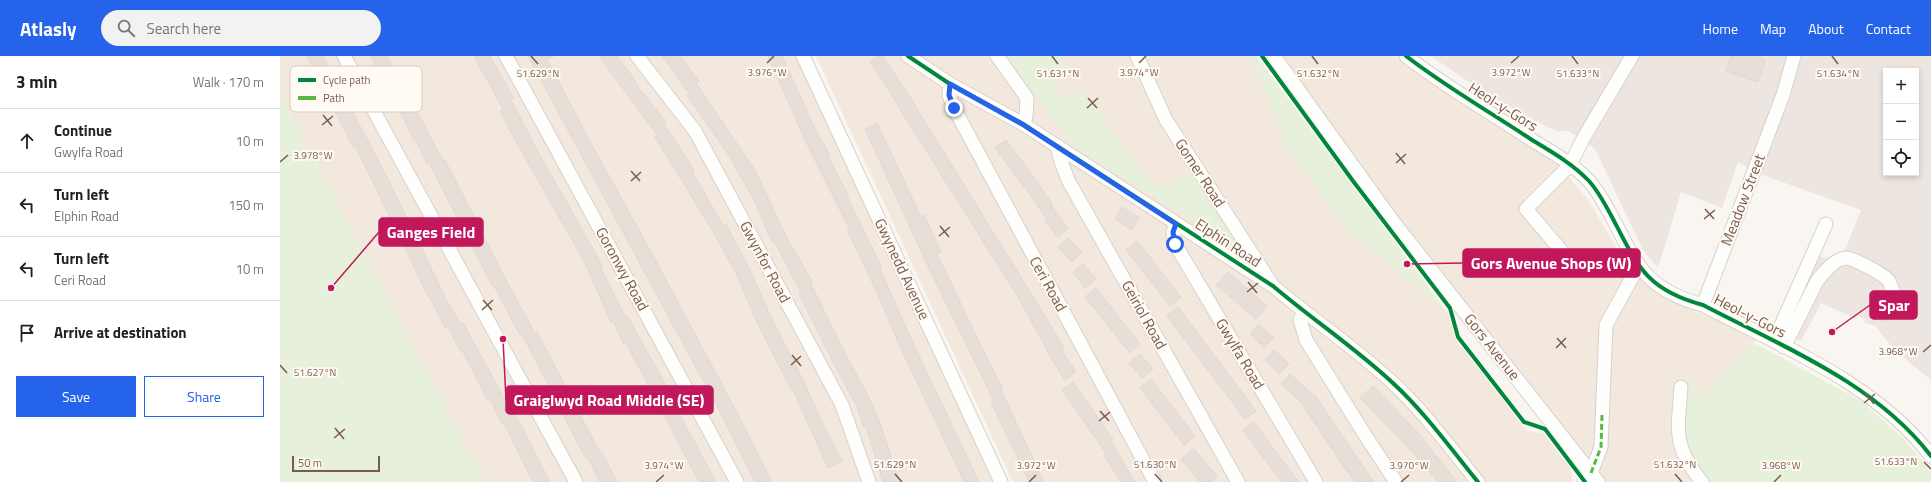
<!DOCTYPE html>
<html lang="en">
<head>
<meta charset="utf-8">
<style>
	body { margin:0; font-family:"Titillium Web",sans-serif; background:#f2f2f2; color:#202124 }
	.controls { position:absolute; right:12px; top:12px; display:grid; overflow:hidden; border-radius:0px; box-shadow:0 2px 6px #0003 }
	.controls button { width:36px; height:36px; display:grid; place-items:center; padding:0; border:0; border-bottom:1px solid #e0e0e0; background:#fff; color:#202124; font:20px sans-serif }
	.scale { position:absolute; left:12px; bottom:10px; width:88px; box-sizing:border-box; padding-left:4px; border:2px solid #7a5c4d; border-top:0; font-size:11px; line-height:14px; white-space:nowrap; color:#7a5c4d; -webkit-text-stroke:3px #fffaf3; paint-order:stroke }
	.stop { position:absolute; width:12px; height:12px; margin:-9px; border:3px solid #2563eb; border-radius:50%; background:#fff }
	.stop.end { background:#2563eb; border-color:#fff; box-shadow:0 1px 4px #0008 }
	.list { margin:0; padding:0; list-style:none }
	h2 { display:flex; justify-content:space-between; align-items:center; height:52px; margin:0; padding:0 16px; font-size:17px }
	h2 small { font-size:13px; font-weight:400; color:#757577 }
	.list li { display:grid; grid-template-columns:26px 1fr auto; gap:12px; align-items:center; box-sizing:border-box; height:64px; padding:0 16px; border-top:1px solid #e0e0e0 }
	.list b { display:block; font-size:15px; white-space:nowrap }
	.list p { margin:0; font-size:13px; white-space:nowrap; color:#757577 }
	.list em { font-size:13px; font-style:normal; color:#757577 }
	.actions { display:flex; gap:8px; padding:12px 16px }
	.actions a { flex:1; padding:9px 0; border:1px solid #2563eb; border-radius:0px; text-align:center; font-size:14px; color:#2563eb }
	.actions .main { background:#2563eb; color:#fff }
	.icon { flex:none; width:22px; height:22px; fill:none; stroke:currentColor; stroke-width:2; stroke-linecap:round; stroke-linejoin:round }
	.map { position:relative; flex:none; width:1651px; height:426px; overflow:hidden }
	header { display:flex; align-items:center; gap:24px; box-sizing:border-box; height:56px; padding:0 20px; background:#2563eb; color:#fff }
	header strong { font-size:19px }
	nav { display:flex; gap:22px; margin-inline-start:auto; font-size:14px }
	.search { width:280px; height:36px; background:#f2f2f2; display:flex; align-items:center; gap:10px; box-sizing:border-box; padding:0 14px; border-radius:22px; color:#757577; font-size:15px }
	main { display:flex }
	aside { flex:1; background:#fff }
	.map>svg:first-child { display:block }
</style>
</head>
<body>
<header>
<strong>Atlasly</strong>
<div class="search"><svg class="icon" aria-label="search" viewBox="0 0 24 24"><circle cx="10" cy="10" r="6"/><path d="M15 15l6 6"/></svg>Search here</div>
<nav><a>Home</a><a>Map</a><a>About</a><a>Contact</a></nav>
</header>
<main>
<aside>
<h2>3 min<small>Walk · 170 m</small></h2>
<ul class="list">
<li><svg class="icon" aria-label="ahead" viewBox="0 0 24 24"><path d="M12 20V5M6 11l6-6 6 6"/></svg><div><b>Continue</b><p>Gwylfa Road</p></div><em>10 m</em></li>
<li><svg class="icon" aria-label="left" viewBox="0 0 24 24"><path d="M17 20v-9H6M10 6l-5 5 5 5"/></svg><div><b>Turn left</b><p>Elphin Road</p></div><em>150 m</em></li>
<li><svg class="icon" aria-label="left" viewBox="0 0 24 24"><path d="M17 20v-9H6M10 6l-5 5 5 5"/></svg><div><b>Turn left</b><p>Ceri Road</p></div><em>10 m</em></li>
<li><svg class="icon" aria-label="arrive" viewBox="0 0 24 24"><path d="M6 21V4h12l-3 4 3 4H6"/></svg><div><b>Arrive at destination</b></div></li>
</ul>
<div class="actions"><a class="main">Save</a><a>Share</a></div>
</aside>
<div class="map">
<svg width="1651" height="426" viewBox="0 0 1651 426">
	<rect width="100%" height="100%" fill="#f9f5f0"/>
	<path fill="#f2e8de" d="M0 0H517L715 426H0Z
		M536 0H976L1171 262 1174 266V281L1247 375 1263 377 1291 413 1292 426H733Z
		M1001 0H1116L1162 34 1246 85 1277 107 1309 145 1342 201 1376 237 1477 283 1423 341 1407 322 1389 384 1413 426H1326L1256 340 1144 196Z"/>
	<path fill="#ede5e0" fill-rule="evenodd" d="M1151 0H1651V324L1615 294 1595 270 1584 266 1586 263 1578 260 1576 263 1541 247 1521 285 1503 276 1535 199 1547 202 1565 194 1581 154 1477 117 1458 106 1442 152 1401 136 1378 212 1363 194 1316 95 1312 91 1289 75H1277L1269 72 1202 35ZM1606 15H1636V117H1606Z"/>
	<path fill="#e7f0db" d="M728 0H782L785 9 768 20 784 44 801 33 874 130 881 125 885 130 911 115 962 196 794 90 747 30Z
		M971 0H976L1163 252 1071 177 1009 94Z
		M0 38 205 426H0Z
		M1474 287 1581 345 1623 382 1651 415V426H1413L1389 384 1393 323 1407 322 1423 341Z"/>
	<path fill="#e6ded7" stroke="#e2d8d2" d="M27 0H43L108 123 167 245 181 269 183 267 224 342 226 341 238 366 239 365 270 426H253L224 367 222 368 210 343 208 345 182 294 180 295 168 271 165 272 150 241 149 242 88 116 75 90 73 91Z
		M91 0H107L123 32 124 31 163 105 165 104 228 228 255 277 257 276 320 397H322L337 426H320L307 400 305 401 242 278 240 279 214 230 213 231 149 107 147 108 136 84H134L109 32 106 33Z
		M194 0H210L234 42 231 44 257 94 322 209 320 210 345 261 347 260 383 324 395 350 436 426H420L417 422 364 321 346 287 344 288 333 265 331 266 304 205 230 75 220 55 223 53Z
		M248 0H274L267 3 308 82 370 194 454 351 492 426H475L440 356Z
		M319 0H337L356 26 355 27 386 66 384 68 414 114 412 115 429 145 443 169 446 168 471 216 491 261 525 328 539 360 562 405 548 412 513 334 512 335 476 264 456 217 431 172 375 81 377 79Z
		M382 0H400L419 25 416 27 475 114 507 182 532 225 530 226 568 303 588 340 600 367 617 419 623 426H603L586 370 584 371 576 349 552 304 519 237 521 236 494 185 492 186 474 144 448 98 407 39 409 37Z
		M488 0H502L537 77 549 97 547 98 568 139 567 140 602 212 600 213 632 285 699 426H684L618 286 599 241 568 175 570 174 525 84Z
		M598 0H603L631 43 784 291 781 293 796 316 785 324 774 307 741 246 590 5Z
		M1451 0H1475L1485 4 1478 26 1446 15Z
		M597 67 641 161 644 159 661 196 657 198 704 296 723 333 721 334 764 426H749L711 346 714 345 645 204 585 73Z
		M726 84 756 124 773 149 771 150 788 172 778 181 765 165 767 164 751 140 715 92Z
		M842 151 859 162 852 174 835 163Z
		M788 182 802 196 792 206 778 191Z
		M857 185 901 241 890 250 846 194Z
		M803 208 816 223 805 232 793 216Z
		M948 216 987 250 976 263 936 229Z
		M816 232 860 288 850 297 805 241Z
		M898 251 976 355 965 363 887 260Z
		M979 268 994 282 984 292 970 278Z
		M994 294 1009 308 999 318 985 304Z
		M860 298 873 313 862 322 849 307Z
		M1010 318 1033 339 1034 338 1094 426H1075L1066 414 1020 345 1001 328Z
		M871 323 915 380 904 389 860 332Z
		M793 326 833 383 831 385 855 426H841L824 399 826 397 782 334Z
		M1093 330 1139 378 1177 426H1158L1128 391 1080 342Z
		M974 366 996 396 1019 426H1002L979 396 963 374Z
		M914 393 937 421 931 426H920L901 403Z"/>
	<g fill="none" stroke-linecap="round" stroke-linejoin="round">
		<g stroke="#d7d1cb" stroke-width="15">
			<path id="minor" d="M64 0 296 426
				M226 0 457 426
				M357 0 415 75 562 349 589 426
				M523 0 721 426
				M628 0 670 28 743 68 993 230C1033 264 1077 293 1115 329 1146 358 1171 393 1198 426
				M717 0 747 42 746 61 743 68
				M857 0 886 64 991 227
				M994 0 1112 164 1318 426
				M1126 0C1166 31 1210 56 1252 84 1272 96 1293 108 1309 125 1319 136 1326 150 1333 163 1358 211 1367 234 1423 249 1503 291 1594 326 1651 400
				M670 28 669 39 674 52 875 426
				M777 90 781 105 788 124 958 426
				M896 168 893 176 895 188 1036 426
				M1285 199 1246 153 1290 109 1303 83 1352 0
				M1423 249 1503 39 1514 0
				M1024 256 1020 264 1026 284 1085 379 1116 426
				M1494 285 1546 168
				M1504 291 1537 225C1543 217 1554 203 1566 202 1573 202 1603 218 1608 224 1611 228 1612 233 1614 238L1604 257
				M1401 331C1398 375 1392 389 1422 426
				M1304 426 1311 417 1321 391 1326 269 1359 209"/>
		</g>
		<use href="#minor" stroke="#fefefd" stroke-width="13"/>
		<path stroke="#58b947" stroke-width="3" stroke-dasharray="6 3" stroke-linecap="butt" d="M1311 417 1321 391 1322 359"/>
		<g stroke="#fffaf3" stroke-width="6">
			<path id="cycleway" d="M628 0 670 28 743 68 993 230C1033 264 1077 293 1115 329 1146 358 1171 393 1198 426
				M982 0 1073 125 1170 252 1178 281 1244 366 1265 373 1305 426
				M1126 0C1166 31 1210 56 1252 84 1272 96 1293 108 1309 125 1319 136 1326 150 1333 163 1358 211 1367 234 1423 249 1503 291 1594 326 1651 400"/>
		</g>
		<use href="#cycleway" stroke="#00873e" stroke-width="4"/>
	</g>
	<g fill="none" stroke-linecap="round" stroke-linejoin="round">
		<path stroke="#2563eb" stroke-width="5" d="M674 52 669 39 670 28 742 68 896 168 893 176 895 188"/>
	</g>
	<path fill="none" stroke="#7a5c4d" stroke-width="1.5" d="M251 0 258 8M772 0 778 8M1032 0 1038 8M1292 0 1298 8M1552 0 1558 8M487 7 494 0M859 7 866 0M1231 7 1239 0M808 42 817 52M807 52 818 42M43 59 52 70M42 69 53 60M1116 97 1125 108M0 106 8 99M1116 107 1126 98M351 115 360 125M351 125 361 116M1425 153 1434 163M1424 163 1435 154M660 170 669 181M659 180 670 171M968 226 977 237M967 236 978 227M203 244 212 254M202 254 213 244M1277 282 1286 292M1276 292 1286 282M1643 296 1651 289M512 299 521 310M0 309 7 317M511 309 521 300M1585 337 1594 348M1584 347 1595 338M820 355 829 365M819 365 830 356M55 372 64 383M54 382 65 373M1644 406 1651 413M615 418 622 426M875 418 882 426M1395 418 1402 426M376 426 384 419M749 426 756 419M1121 426 1129 419M1494 426 1501 419"/>
	<g text-anchor="middle" stroke-width="4" stroke-linejoin="round" paint-order="stroke">
		<g font-size="15" fill="#7a5c4d" stroke="#fffaf3">
			<text transform="translate(1223 51) rotate(32)" y="5">Heol-y-Gors</text>
			<text transform="translate(920 117) rotate(57)" y="5">Gomer Road</text>
			<text transform="translate(1463 144) rotate(-69)" y="5">Meadow Street</text>
			<text transform="translate(948 187) rotate(33)" y="5">Elphin Road</text>
			<text transform="translate(485 206) rotate(62)" y="5">Gwynfor Road</text>
			<text transform="translate(342 213) rotate(61)" y="5">Goronwy Road</text>
			<text transform="translate(622 213) rotate(65)" y="5">Gwynedd Avenue</text>
			<text transform="translate(768 228) rotate(61)" y="5">Ceri Road</text>
			<text transform="translate(864 259) rotate(61)" y="5">Geiriol Road</text>
			<text transform="translate(1470 260) rotate(27)" y="5">Heol-y-Gors</text>
			<text transform="translate(1212 291) rotate(52)" y="5">Gors Avenue</text>
			<text transform="translate(960 298) rotate(59)" y="5">Gwylfa Road</text>
		</g>
	</g>
	<rect x="10" y="10" width="132" height="46" rx="6" fill="#fffaf3" stroke="#d7cbc1" stroke-width="1"/>
	<rect x="18" y="22" width="18" height="4" fill="#00873e"/>
	<rect x="18" y="40" width="18" height="4" fill="#58b947"/>
	<g font-size="11" fill="#7a5c4d">
		<text x="43" y="28">Cycle path</text>
		<text x="43" y="46">Path</text>
	</g>
	<g font-size="10" text-anchor="middle" fill="#7a5c4d" stroke="#fffaf3" stroke-width="4" stroke-linejoin="round" paint-order="stroke">
		<text x="487" y="20">3.976°W</text>
		<text x="859" y="20">3.974°W</text>
		<text x="1231" y="20">3.972°W</text>
		<text x="258" y="21">51.629°N</text>
		<text x="1038" y="21">51.632°N</text>
		<text x="1298" y="21">51.633°N</text>
		<text x="778" y="21">51.631°N</text>
		<text x="1558" y="21">51.634°N</text>
		<text x="33" y="103">3.978°W</text>
		<text x="1618" y="299">3.968°W</text>
		<text x="35" y="320">51.627°N</text>
		<text x="1616" y="409">51.633°N</text>
		<text x="615" y="412">51.629°N</text>
		<text x="875" y="412">51.630°N</text>
		<text x="1395" y="412">51.632°N</text>
		<text x="384" y="413">3.974°W</text>
		<text x="756" y="413">3.972°W</text>
		<text x="1129" y="413">3.970°W</text>
		<text x="1501" y="413">3.968°W</text>
	</g>
	<path fill="none" stroke="#c2185b" stroke-width="1.5" d="M51 232L99 176M1127 208L1183 207M1552 276L1590 249M223 283L226 344"/>
	<g fill="#c2185b" stroke="#fffaf3" stroke-width="1.5">
		<circle cx="51" cy="232" r="4"/>
		<circle cx="1127" cy="208" r="4"/>
		<circle cx="1552" cy="276" r="4"/>
		<circle cx="223" cy="283" r="4"/>
	</g>
	<g fill="#c2185b" stroke="#c2185b" stroke-width="1.5">
		<rect x="99" y="162" width="104" height="28" rx="4"/>
		<rect x="1183" y="193" width="177" height="28" rx="4"/>
		<rect x="1590" y="235" width="47" height="28" rx="4"/>
		<rect x="226" y="330" width="207" height="28" rx="4"/>
	</g>
	<g font-size="16" text-anchor="middle" font-weight="bold" fill="#fff">
		<text x="151" y="182">Ganges Field</text>
		<text x="1271" y="213">Gors Avenue Shops (W)</text>
		<text x="1614" y="255">Spar</text>
		<text x="329" y="350">Graiglwyd Road Middle (SE)</text>
	</g>
</svg>
<div class="controls">
<button>+</button>
<button>−</button>
<button><svg class="icon" aria-label="locate" viewBox="0 0 24 24"><circle cx="12" cy="12" r="6"/><path d="M12 2v4M12 18v4M2 12h4M18 12h4"/></svg></button>
</div>
<div class="scale">50 m</div>
<div class="stop" style="left:895px;top:188px"></div>
<div class="stop end" style="left:674px;top:52px"></div>
</div>
</main>
</body>
</html>
